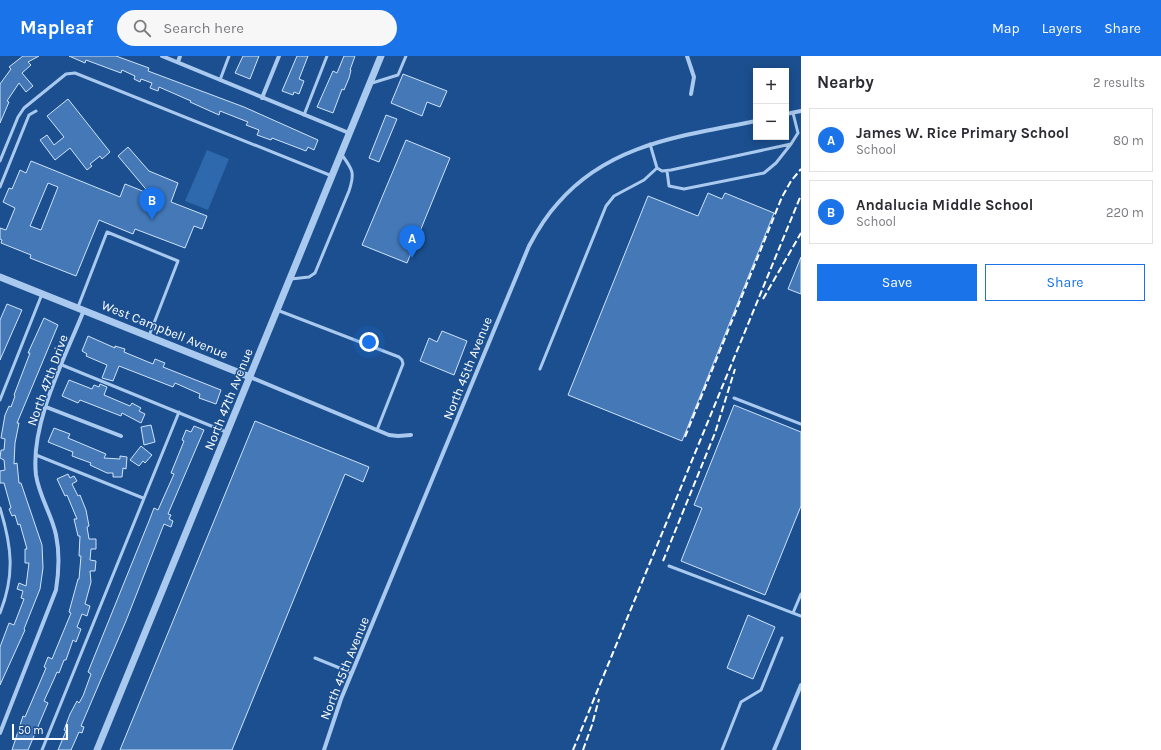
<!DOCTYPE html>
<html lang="en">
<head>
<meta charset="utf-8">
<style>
	body { margin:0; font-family:Karla,sans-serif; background:#f7f7f7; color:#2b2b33 }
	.controls { position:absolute; right:12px; top:12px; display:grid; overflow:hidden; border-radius:0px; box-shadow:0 2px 10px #0003 }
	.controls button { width:36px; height:36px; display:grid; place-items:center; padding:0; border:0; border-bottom:1px solid #e1e1e2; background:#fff; color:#2b2b33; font:20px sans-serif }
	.scale { position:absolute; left:12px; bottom:10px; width:56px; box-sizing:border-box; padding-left:4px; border:2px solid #fff; border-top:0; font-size:11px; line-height:14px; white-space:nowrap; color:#fff; -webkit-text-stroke:3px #1b4f8f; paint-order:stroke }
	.you { position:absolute; left:369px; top:286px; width:14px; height:14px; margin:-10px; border:3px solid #fff; border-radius:50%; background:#1a73e8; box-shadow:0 0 0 6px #1a73e833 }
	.badge { display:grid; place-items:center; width:26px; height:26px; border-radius:50%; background:#1a73e8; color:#fff; font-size:13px; font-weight:700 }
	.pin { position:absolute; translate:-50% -33px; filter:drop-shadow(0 1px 2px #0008) }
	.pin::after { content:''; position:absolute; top:21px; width:14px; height:12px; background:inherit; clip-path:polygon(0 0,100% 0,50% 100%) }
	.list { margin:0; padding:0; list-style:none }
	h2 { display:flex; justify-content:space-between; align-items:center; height:52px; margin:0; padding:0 16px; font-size:17px }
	h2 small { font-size:13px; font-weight:400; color:#7c7c81 }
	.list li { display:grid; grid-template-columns:26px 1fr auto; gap:12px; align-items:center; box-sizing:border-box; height:64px; margin:0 8px 8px; padding:0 8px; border:1px solid #e1e1e2; border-radius:0px }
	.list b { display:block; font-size:15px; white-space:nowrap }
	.list p { margin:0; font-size:13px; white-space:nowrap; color:#7c7c81 }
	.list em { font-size:13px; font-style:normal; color:#7c7c81 }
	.actions { display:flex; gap:8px; padding:12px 16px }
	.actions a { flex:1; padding:9px 0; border:1px solid #1a73e8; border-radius:0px; text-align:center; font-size:14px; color:#1a73e8 }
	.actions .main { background:#1a73e8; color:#fff }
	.icon { flex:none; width:22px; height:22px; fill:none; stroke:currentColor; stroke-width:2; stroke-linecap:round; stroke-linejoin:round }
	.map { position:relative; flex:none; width:801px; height:694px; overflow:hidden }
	header { display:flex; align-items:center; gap:24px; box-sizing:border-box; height:56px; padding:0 20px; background:#1a73e8; color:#fff }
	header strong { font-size:19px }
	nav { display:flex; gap:22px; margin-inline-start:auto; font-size:14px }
	.search { width:280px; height:36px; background:#f7f7f7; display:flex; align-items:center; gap:10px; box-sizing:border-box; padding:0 14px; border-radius:22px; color:#7c7c81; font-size:15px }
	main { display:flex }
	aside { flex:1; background:#fff }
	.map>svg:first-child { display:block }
</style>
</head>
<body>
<header>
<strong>Mapleaf</strong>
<div class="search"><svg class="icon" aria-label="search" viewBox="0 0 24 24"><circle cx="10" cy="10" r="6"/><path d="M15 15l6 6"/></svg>Search here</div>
<nav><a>Map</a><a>Layers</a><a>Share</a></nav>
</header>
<main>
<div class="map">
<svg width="801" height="694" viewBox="0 0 801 694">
	<rect width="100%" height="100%" fill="#1b4f8f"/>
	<path fill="#2e69ad" d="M207 94 229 103 208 154 185 145Z"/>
	<path fill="#4478b7" stroke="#cfe3fa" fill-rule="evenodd" d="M23 0H39L28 6 31 9 22 17 33 30 26 36 19 27 7 45 9 46 0 67V28L11 13 9 11Z
		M69 0H116L149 12 148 15 244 51 318 84 314 94 308 91 306 95 272 82 271 84 257 79 259 74 246 69 248 66 220 55 219 59 190 46 191 45 159 31 158 35 150 32 152 27 141 23 140 26 134 23 135 20 122 14 121 17 86 4 85 7Z
		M243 0H259L250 23 235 17Z
		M297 0H308L299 23 304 25 299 38 294 36 293 39 282 35Z
		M344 0H355L350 14H351L349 22 344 34 342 33 333 57 317 51 333 15 337 17Z
		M403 18 447 35 440 51 427 46 422 60 391 47Z
		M68 43 110 96 102 103 100 100 90 108 92 110 87 114 70 92 55 104 40 84 47 79 54 89 64 81 47 60Z
		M386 59 397 63 379 106 369 102Z
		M406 84 450 102 407 207 362 189Z
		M128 91 149 115 178 127 171 146 207 160 202 173 194 170 185 192 135 173 133 178 99 164 76 220 30 202 31 199 1 187 2 184 0 183V172L6 174 15 152 3 146 9 132 12 133 20 114 26 117 31 105 120 141 125 128 150 138 118 100ZM48 127 58 131 41 174 30 170Z
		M708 137 722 143 725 137 774 157 682 385 568 339 648 140 698 160Z
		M801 201V238L788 233Z
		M7 248 22 254 0 304V264Z
		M44 262 58 269 17 367H19L15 387 14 408 17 407 19 427H21L42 489 43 512 40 533 24 573 25 574 0 629V591L9 567 14 569 24 543 21 542 23 535 17 533 19 527 26 530 29 507H25V493H27L20 468 18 469 15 459 12 460 9 453 11 452 4 427H0V415L5 414 4 404 0 402 1 394H4L5 383 1 382 5 359 9 350 11 351 15 340 14 339 30 297H28Z
		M442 275 467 285 454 319 420 305 429 282 437 286Z
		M88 280 115 292V290L125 293 124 296 153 308 155 303 165 307 163 311 221 334 216 348 199 342 200 338 175 327 173 331 119 310 113 325 102 322 107 309 86 300 87 298 82 295Z
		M69 324 92 333 94 329 99 331 100 328 107 331 104 339 130 350 132 347 141 352 139 355 145 358 141 367 122 357 121 360 80 344 78 347 62 340Z
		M734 349 801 376V450L765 539 681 505 702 452 694 449Z
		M255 365 369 411 363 426 345 418 232 694H120Z
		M151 369 155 386 144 389 141 371Z
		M194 370 204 374 168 458 171 459 169 463 173 465 171 471 164 468 126 565 81 670 84 671 82 677 79 676 71 694H58L66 675 64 674 70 658 77 645 79 647 83 640 91 618 88 616 149 465 154 452 158 454 174 418 171 417 184 385 182 384 186 374 191 376Z
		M54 372 70 378 68 382 106 398 104 402 120 403V400L127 401 126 413 123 412 122 421H113V417H107L90 409 91 407 72 400 73 396 48 386Z
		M141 390 152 399 145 407 143 405 139 410 130 404Z
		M68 418 70 422 74 420 77 425 72 428 78 440 80 439 86 454 89 470 87 471 89 483H96V493H91L90 504 96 505 95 515H90L91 526 85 548 90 550 87 560 82 558 77 571 81 573 76 586 73 584 66 604H64L59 617 57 616 54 623 44 645 48 647 28 694H12L23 660 25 661 46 612 44 611 48 601 52 603 71 557 69 556 78 523H79L81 500H79L80 480H78L74 463H77L67 439 65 440 57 423Z
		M748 559 775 571 753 623 727 612Z"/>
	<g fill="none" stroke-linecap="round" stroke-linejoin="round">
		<path stroke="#a9c9ee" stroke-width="3" d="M220 24 229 0
			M372 27 398 19 406 0
			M304 59 327 0
			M0 105 18 61 24 52 66 18 75 17 332 120
			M657 112 662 115 671 114 791 88 798 77 793 57
			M667 115 669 130 684 133 764 117 776 107 791 88
			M0 131 29 59 36 55
			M291 223 309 221 315 217 349 135C355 117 353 114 342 99
			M78 251 107 176 178 205 149 280
			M277 254 399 301 402 304 403 308 377 374
			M62 309 226 376
			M540 313 606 150 614 140 644 124 657 112 650 88
			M734 342 801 368
			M0 344 42 238
			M36 399 143 442
			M0 452C12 491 15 519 0 557
			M669 510 801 560
			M793 557 801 538
			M315 602 352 617
			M42 694 179 356
			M722 694 741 646 761 634 782 582"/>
		<path stroke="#a9c9ee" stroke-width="4" d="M162 0 349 77
			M687 0 694 21 691 38
			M178 6 180 0
			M262 42 279 0
			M786 58 801 55
			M250 321 389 379 398 380 411 379
			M46 351 121 380
			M0 677 56 534C59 515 60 498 56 479 52 459 39 440 36 419 30 367 65 302 84 254
			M324 694 341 643 529 190C537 175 546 160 558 147 610 87 683 80 756 65
			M774 694 801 629"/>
		<path stroke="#a9c9ee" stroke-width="7" d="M0 221 250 321
			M97 694 381 0"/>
		<path stroke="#fff" stroke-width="2" stroke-dasharray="7 3" stroke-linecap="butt" d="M763 243 801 177
			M685 381 782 141 791 125 801 113
			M663 505 715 377 735 313
			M573 694 801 139
			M583 694 592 669 599 643"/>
	</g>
	<g text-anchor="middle" stroke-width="3" stroke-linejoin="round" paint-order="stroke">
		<g font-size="13" fill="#fff" stroke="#1b4f8f">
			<text transform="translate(165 273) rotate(22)" y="5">West Campbell Avenue</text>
			<text transform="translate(467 312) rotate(-68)" y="5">North 45th Avenue</text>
			<text transform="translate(47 324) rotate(-70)" y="5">North 47th Drive</text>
			<text transform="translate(228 343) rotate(-68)" y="5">North 47th Avenue</text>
			<text transform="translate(344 612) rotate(-68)" y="5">North 45th Avenue</text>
		</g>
	</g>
</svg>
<div class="controls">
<button>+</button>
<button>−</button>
</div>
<div class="scale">50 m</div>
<div class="you"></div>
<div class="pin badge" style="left:412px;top:202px">A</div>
<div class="pin badge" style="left:152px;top:164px">B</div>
</div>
<aside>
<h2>Nearby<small>2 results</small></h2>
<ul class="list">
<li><span class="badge">A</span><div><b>James W. Rice Primary School</b><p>School</p></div><em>80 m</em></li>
<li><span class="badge">B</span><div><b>Andalucia Middle School</b><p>School</p></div><em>220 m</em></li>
</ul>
<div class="actions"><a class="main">Save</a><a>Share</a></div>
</aside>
</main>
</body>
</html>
